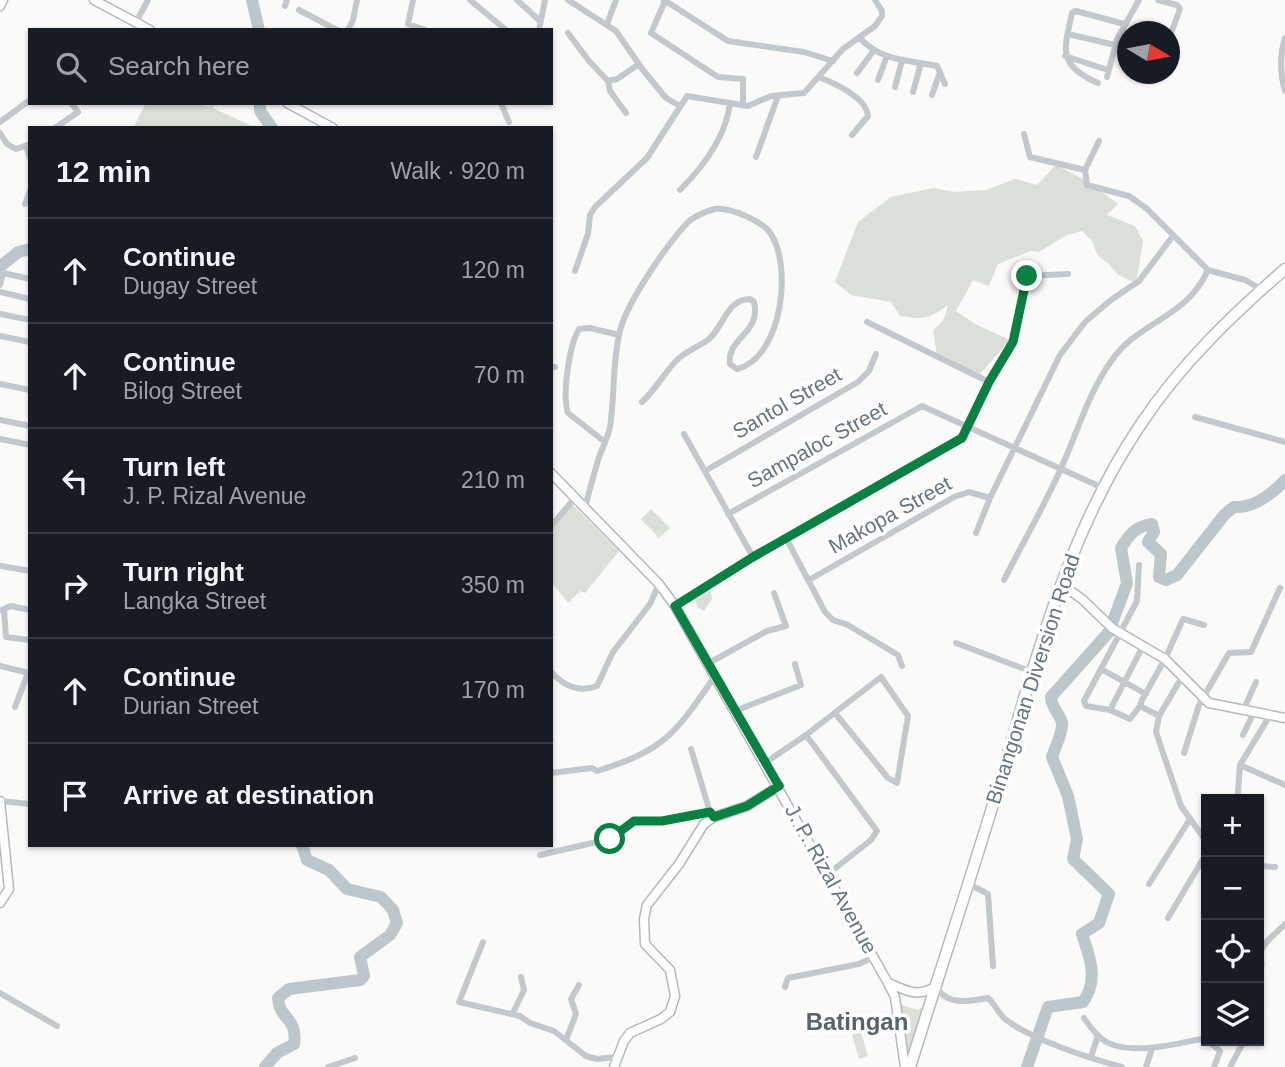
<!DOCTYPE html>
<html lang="en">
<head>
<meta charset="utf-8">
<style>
	body { margin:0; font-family:Arial,sans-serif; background:#20242c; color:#f1f3f6 }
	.controls { position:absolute; right:21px; bottom:21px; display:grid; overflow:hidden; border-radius:0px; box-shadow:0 2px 5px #0004 }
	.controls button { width:63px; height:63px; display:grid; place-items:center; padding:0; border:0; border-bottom:2px solid #363941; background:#171b24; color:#f1f3f6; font:35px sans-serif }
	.compass { position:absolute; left:1117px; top:21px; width:63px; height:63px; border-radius:50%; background:#171b24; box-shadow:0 2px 5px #0004; rotate:100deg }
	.stop { position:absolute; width:21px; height:21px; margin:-16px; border:5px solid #0b8043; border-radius:50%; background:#fff }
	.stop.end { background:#0b8043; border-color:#fff; box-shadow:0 2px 7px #0008 }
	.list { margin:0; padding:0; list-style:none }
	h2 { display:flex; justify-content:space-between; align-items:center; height:91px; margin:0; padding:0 28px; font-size:30px }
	h2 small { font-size:23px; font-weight:400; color:#9ea1a6 }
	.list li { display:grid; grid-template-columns:46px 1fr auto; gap:21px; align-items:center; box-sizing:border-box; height:105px; padding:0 28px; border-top:2px solid #363941 }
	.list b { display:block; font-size:26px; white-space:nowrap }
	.list p { margin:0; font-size:23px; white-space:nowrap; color:#9ea1a6 }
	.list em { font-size:23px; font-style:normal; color:#9ea1a6 }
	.icon { flex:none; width:38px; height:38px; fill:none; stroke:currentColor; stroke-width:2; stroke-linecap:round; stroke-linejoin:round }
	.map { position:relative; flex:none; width:1285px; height:1067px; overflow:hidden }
	.search { position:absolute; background:#171b24; box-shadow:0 2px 5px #0004; left:28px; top:28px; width:525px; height:77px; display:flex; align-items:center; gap:18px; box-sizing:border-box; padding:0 24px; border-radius:0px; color:#9ea1a6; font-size:26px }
	.panel { position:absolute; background:#171b24; box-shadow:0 2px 5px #0004; left:28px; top:126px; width:525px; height:721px; border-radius:0px }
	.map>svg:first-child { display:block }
</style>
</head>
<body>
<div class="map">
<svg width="1285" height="1067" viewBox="0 0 1285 1067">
	<rect width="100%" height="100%" fill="#fafaf8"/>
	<path fill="#dadfd7" d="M146 103H197L209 107 211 103H214L213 108 256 128H133Z
		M1056 165 1089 182 1118 204 1107 215 1135 226 1143 241 1136 283 1118 275 1109 264 1098 256 1092 241 1082 231 1067 235 1039 252 1031 251 998 264 989 286 973 280 956 311 975 324 1010 340 980 374 937 355 933 331 944 319 948 305C929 319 924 320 900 316L891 302 851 295 835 282 858 222 891 197 933 188 955 192 986 190 1015 179 1037 185Z
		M572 504 619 551 585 593 580 591 568 603 551 582V529Z
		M651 509 670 528 659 538 641 519Z
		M707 587 710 588 712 599 704 611 697 607 695 596Z
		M895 999 904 1006 918 1010 924 1006 906 1067Z
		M861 1032 868 1056 859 1059 852 1034Z"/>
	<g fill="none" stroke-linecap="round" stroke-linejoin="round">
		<path stroke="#bbc7cb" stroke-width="12" d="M252 0 259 30
			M260 103V111L272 128
			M0 267 18 252 30 249
			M265 1067 277 1053 294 1044C298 1017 279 1020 278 998L289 989 360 980 364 976 360 957 390 935 397 923 393 910 381 897 347 889 329 870 307 860 302 845
			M1027 1067 1048 1007 1083 1002C1099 979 1090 958 1082 934L1099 923 1109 894 1073 859 1077 839 1068 796 1052 757C1055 748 1063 732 1062 723 1060 713 1051 708 1051 697L1109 632 1127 583 1121 548C1129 535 1136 526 1152 524L1154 532 1148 542 1161 554 1159 577 1166 580 1177 575 1225 514 1234 507C1254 508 1272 494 1285 480"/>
		<g stroke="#b3babf" stroke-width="11">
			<path id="secondary" d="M94 0 150 30
				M0 6 3 0
				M287 103 333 128
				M551 473 659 584 675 606 888 983 895 997 905 1067
				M1061 584 1082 599 1112 628 1165 659 1209 703 1285 718
				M0 801 9 889 0 903
				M888 983C906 990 916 998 935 987
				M614 1067 624 1041 630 1033 661 1019 670 1012 675 996 670 970 645 944 644 919 647 905 679 864 704 824 714 817 747 806 779 786"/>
		</g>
		<g stroke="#b5babe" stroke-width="13">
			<path id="primary" d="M910 1067C939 974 970 881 998 788 1035 663 1067 533 1141 424 1180 365 1232 315 1285 269"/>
		</g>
		<path stroke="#c3c8cc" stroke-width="6" d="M413 0 408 24 425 30
			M470 0 506 30
			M517 0 540 21
			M568 0 616 31 643 70 666 98 680 106
			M664 0 728 41 804 52 833 61
			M1158 0 1177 5 1180 9 1170 36
			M665 1 651 33 718 77 743 79V105
			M285 6 287 0
			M299 10 337 30
			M136 22 148 0
			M607 24 616 0
			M348 30 353 20 357 0
			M539 30 545 0
			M568 33 589 61 608 81 617 79 639 64
			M1068 34 1115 45
			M860 38C880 61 909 60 937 66L945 84
			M1285 38C1279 57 1280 73 1285 91
			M1065 56 1108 70
			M857 73 874 50
			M819 77C834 83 867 98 868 116L852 135
			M1107 77 1117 39 1139 0
			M878 80 887 56
			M608 81 610 91 626 113
			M1098 83C1057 65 1064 50 1072 13L1076 11 1124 24
			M895 87 902 61
			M913 92 921 63
			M932 95 940 72
			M501 103 509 122
			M0 122 30 100
			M55 128 78 112 71 103
			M0 133 7 144 16 149 30 144
			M1024 134 1030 157 1085 170 1087 185 1129 196 1146 208 1208 270 1245 280 1261 289
			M26 146 30 158
			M756 157 778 96
			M1085 170 1099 141
			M680 190C704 166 726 137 730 103
			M25 204 30 191
			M575 271 588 234 590 215 595 207 647 158 687 96 748 106 771 96 804 93 843 49 875 26 882 16V11L875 0
			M0 285 3 273 30 279
			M0 292 30 299
			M0 314 30 320
			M867 322 989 382
			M0 336 30 342
			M551 367H555
			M0 384 30 390
			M1195 417 1285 442
			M0 420 30 426
			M684 434 753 557
			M0 439 30 445
			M605 442 568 413C562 395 569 346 579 329L590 328 619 335
			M705 471 858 382 869 371 876 354
			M585 508C589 491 594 474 599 457 603 447 608 437 610 427 615 395 612 362 620 331 627 302 666 246 687 223 693 217 706 211 715 209 726 208 736 212 746 216 753 220 763 224 768 230 794 261 783 358 737 369L730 364C726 338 762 333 754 302L750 299C727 299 724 326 709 339 699 347 685 351 677 360 664 373 656 389 642 402
			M728 514 922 406 1103 488
			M551 526 575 498
			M976 533 990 498 1060 355 1085 322 1111 300 1139 281 1173 236
			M786 538 825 612 833 620 848 625 898 655 902 666
			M1 566 30 571
			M809 580 954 497 969 492 990 498
			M1004 580C1023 542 1045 505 1062 466 1078 431 1089 391 1112 360 1140 320 1186 319 1208 270
			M675 606 753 557 962 438 989 382 1013 342 1027 276 1068 274
			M2 610 11 606 30 610
			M4 610 6 637 30 640
			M956 643 1032 672
			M709 663 767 631 786 626 774 593
			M0 666 29 673
			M1101 669 1146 694
			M551 672C564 686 579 693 597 686L613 652 650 604 659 584
			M1182 677 1159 716 1156 732 1181 806 1206 841
			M1140 706 1130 719 1110 710 1143 646
			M15 707 28 673
			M1110 710 1086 706 1084 701 1137 601 1139 565
			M735 711 801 685 795 664
			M1243 711 1256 682
			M1159 716 1140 706 1142 700 1165 659 1183 619 1204 625
			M806 735 877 831 871 840 828 874
			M1243 735 1254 712
			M691 749 710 812
			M1184 753 1199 705 1229 653 1251 652 1280 588
			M765 763 806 735 881 677 908 716 897 783 888 778 835 713
			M1240 765 1285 785
			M551 773 592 768 597 771C665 750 675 734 715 676
			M1238 792 1240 765 1270 715
			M0 801 30 804
			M540 855 610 839 634 821H662L710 812 714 817
			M1259 866 1275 867
			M967 883 988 894 993 966
			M1149 884 1190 819
			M1168 918 1206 854
			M483 942 459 1002 520 1016 530 1023 554 1031 586 1056 597 1059 616 1057
			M1259 976C1265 961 1259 962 1261 952 1262 943 1279 931 1285 924
			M785 987 788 978 859 964 874 957
			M935 987C938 989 940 993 943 995 956 1005 974 1000 988 998 995 1004 998 1013 1005 1019 1030 1039 1091 1059 1122 1067
			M0 993 57 1026
			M513 1013 524 990 521 977
			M1259 1013 1261 1010
			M1084 1018C1089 1025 1095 1034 1102 1039 1126 1058 1179 1043 1206 1038
			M566 1040 576 1014 571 999 579 985
			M1208 1041 1220 1051 1214 1067
			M1091 1057 1098 1035
			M328 1067 355 1058
			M1146 1067 1152 1049
			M1230 1067 1244 1041"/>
		<use href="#secondary" stroke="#fff" stroke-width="8"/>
		<use href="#primary" stroke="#fff" stroke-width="10"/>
	</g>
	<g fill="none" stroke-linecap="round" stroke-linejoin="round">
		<path stroke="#0b8043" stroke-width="9" d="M610 839 634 821H662L710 812 714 817 747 806 779 786 675 606 753 557 962 438 989 382 1013 342 1027 276"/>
	</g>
	<g text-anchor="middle" stroke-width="7" stroke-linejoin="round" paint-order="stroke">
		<g font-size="21" fill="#657683" stroke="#fff">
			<text transform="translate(787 403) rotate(-30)" y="7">Santol Street</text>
			<text transform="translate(817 445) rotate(-29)" y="7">Sampaloc Street</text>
			<text transform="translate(890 515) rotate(-29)" y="7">Makopa Street</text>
			<text transform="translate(1033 679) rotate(-72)" y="7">Binangonan Diversion Road</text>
			<text transform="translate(831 879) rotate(61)" y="7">J. P. Rizal Avenue</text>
		</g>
		<g font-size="24" font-weight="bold" fill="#57646e" stroke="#fff">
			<text x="857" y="1030">Batingan</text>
		</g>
	</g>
</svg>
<div class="controls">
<button>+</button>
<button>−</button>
<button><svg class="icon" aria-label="locate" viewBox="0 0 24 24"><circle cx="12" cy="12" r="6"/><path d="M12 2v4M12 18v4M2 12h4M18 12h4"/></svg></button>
<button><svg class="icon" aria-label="layers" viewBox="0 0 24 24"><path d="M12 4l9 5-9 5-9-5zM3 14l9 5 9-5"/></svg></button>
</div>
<svg class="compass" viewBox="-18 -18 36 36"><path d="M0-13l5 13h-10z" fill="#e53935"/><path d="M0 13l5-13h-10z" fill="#9ea1a6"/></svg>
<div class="stop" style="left:610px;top:839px"></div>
<div class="stop end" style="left:1027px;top:276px"></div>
<div class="search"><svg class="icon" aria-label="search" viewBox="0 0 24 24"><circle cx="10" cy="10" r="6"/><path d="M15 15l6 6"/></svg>Search here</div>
<section class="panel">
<h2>12 min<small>Walk · 920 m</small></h2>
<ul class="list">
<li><svg class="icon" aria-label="ahead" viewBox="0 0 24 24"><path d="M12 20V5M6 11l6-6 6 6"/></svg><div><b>Continue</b><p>Dugay Street</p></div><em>120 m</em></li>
<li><svg class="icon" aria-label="ahead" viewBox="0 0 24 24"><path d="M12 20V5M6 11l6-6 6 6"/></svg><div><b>Continue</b><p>Bilog Street</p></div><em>70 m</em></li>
<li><svg class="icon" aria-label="left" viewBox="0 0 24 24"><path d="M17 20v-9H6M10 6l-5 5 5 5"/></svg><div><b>Turn left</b><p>J. P. Rizal Avenue</p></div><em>210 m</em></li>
<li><svg class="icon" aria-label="right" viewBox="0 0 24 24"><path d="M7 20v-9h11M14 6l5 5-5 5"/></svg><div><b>Turn right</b><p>Langka Street</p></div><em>350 m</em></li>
<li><svg class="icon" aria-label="ahead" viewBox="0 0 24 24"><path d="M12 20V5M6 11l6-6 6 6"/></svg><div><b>Continue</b><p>Durian Street</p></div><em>170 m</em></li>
<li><svg class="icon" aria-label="arrive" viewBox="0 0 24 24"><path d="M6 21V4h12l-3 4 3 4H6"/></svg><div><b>Arrive at destination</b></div></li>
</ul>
</section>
</div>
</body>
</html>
